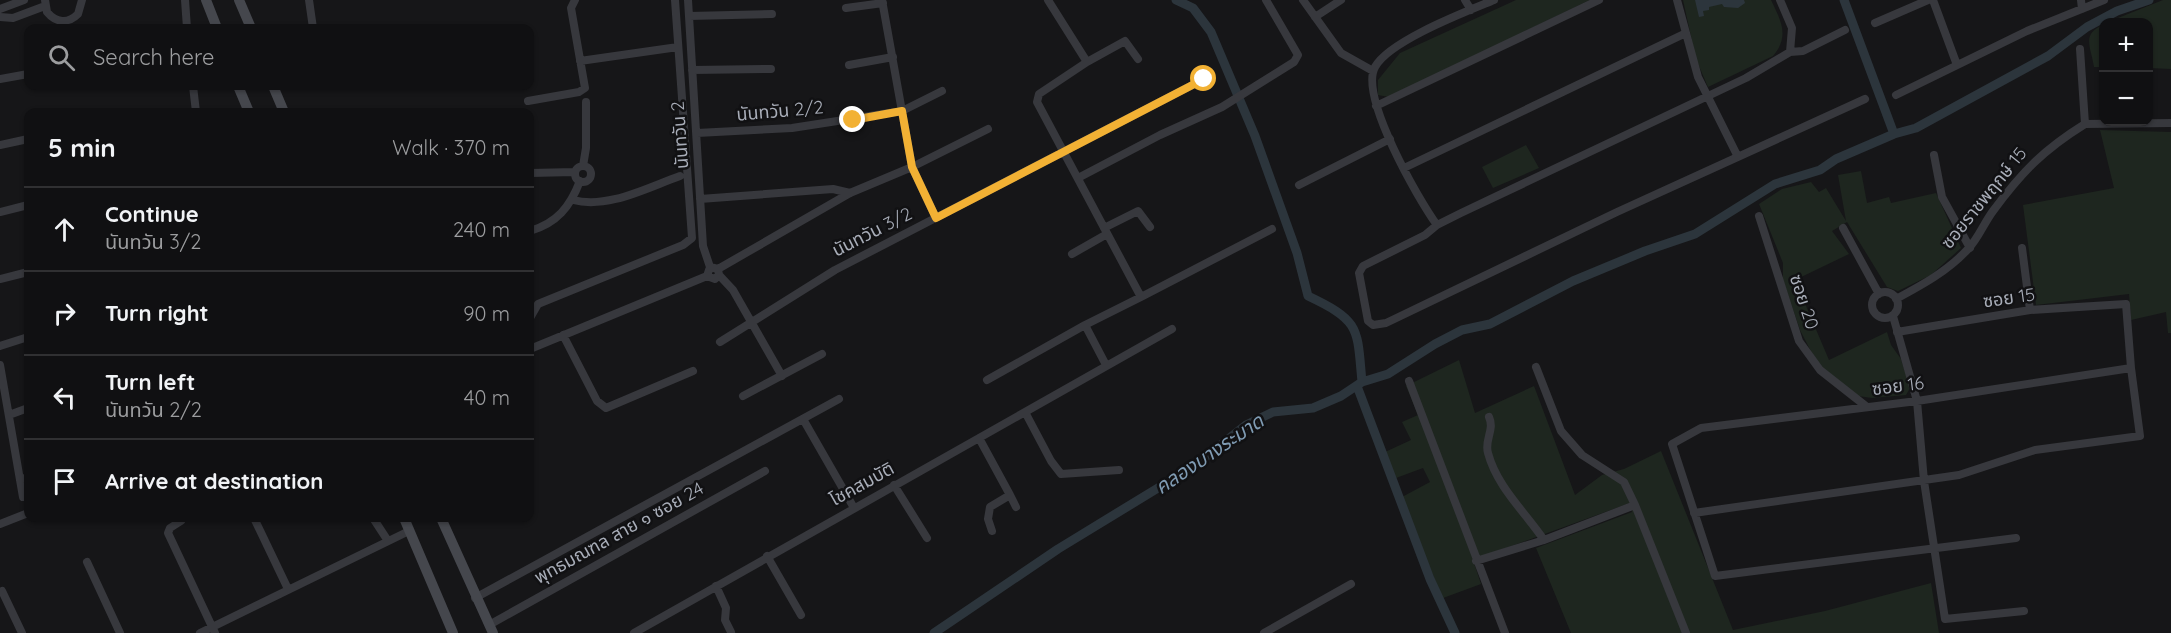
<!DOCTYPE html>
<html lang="en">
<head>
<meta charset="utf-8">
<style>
	body { margin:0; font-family:Quicksand,"Noto Sans Thai",sans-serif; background:#1e1e20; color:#f1f3f6 }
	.controls { position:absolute; right:18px; top:18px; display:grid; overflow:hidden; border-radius:12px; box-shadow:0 2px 4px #0004 }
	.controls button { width:54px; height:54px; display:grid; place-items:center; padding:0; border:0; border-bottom:2px solid #303032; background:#101012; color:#f1f3f6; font:30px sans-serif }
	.stop { position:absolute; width:18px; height:18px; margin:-14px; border:4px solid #f2b134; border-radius:50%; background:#fff }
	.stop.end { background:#f2b134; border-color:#fff; box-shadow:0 2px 6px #0008 }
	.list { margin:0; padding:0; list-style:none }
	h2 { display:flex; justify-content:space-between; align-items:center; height:78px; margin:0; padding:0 24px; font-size:26px }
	h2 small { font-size:20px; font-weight:400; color:#9c9d9f }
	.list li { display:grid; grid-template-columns:39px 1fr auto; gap:18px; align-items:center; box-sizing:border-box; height:84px; padding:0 24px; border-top:2px solid #303032 }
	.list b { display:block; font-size:22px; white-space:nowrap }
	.list p { margin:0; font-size:20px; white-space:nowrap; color:#9c9d9f }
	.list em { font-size:20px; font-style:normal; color:#9c9d9f }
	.icon { flex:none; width:33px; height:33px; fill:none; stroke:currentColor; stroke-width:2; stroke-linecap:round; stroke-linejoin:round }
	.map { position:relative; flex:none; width:2171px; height:633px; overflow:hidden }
	.search { position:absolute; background:#101012; box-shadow:0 2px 4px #0004; left:24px; top:24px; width:510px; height:66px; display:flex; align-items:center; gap:15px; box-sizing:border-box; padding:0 21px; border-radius:12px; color:#9c9d9f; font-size:22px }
	.panel { position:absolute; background:#101012; box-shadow:0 2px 4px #0004; left:24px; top:108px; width:510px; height:414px; border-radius:12px }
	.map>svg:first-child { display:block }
</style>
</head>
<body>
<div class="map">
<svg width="2171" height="633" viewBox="0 0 2171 633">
	<rect width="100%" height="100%" fill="#161618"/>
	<path fill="#1e261f" d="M1516 0H1590L1389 97 1378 95V80L1400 53Z
		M1683 0H1771C1781 21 1790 36 1773 56L1708 87 1696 59Z
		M2163 0H2171V69L2149 68 2148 22H2108Z
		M2103 25V67H2094C2091 47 2081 34 2103 25Z
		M2100 130 2171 132V333H2168L2166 312 2131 320 2129 294 2036 305 2023 205 2114 188Z
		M1526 145 1539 168 1493 188 1482 167Z
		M1861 171 1867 203 1889 197 1891 203 1936 193 1961 248 1931 275 1898 291 1887 287 1847 222 1832 231 1849 254 1795 280 1829 360 1887 332 1891 345 1901 359 1910 388 1906 395 1872 398 1858 396 1817 363 1800 330 1783 280V263L1759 204 1782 189 1811 182 1819 192 1826 188 1846 221 1838 175Z
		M1459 360 1475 413 1534 386 1575 495 1602 475 1624 469 1661 451 1733 630 1825 611 1931 583 1939 633H1571L1536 548 1632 512 1630 503 1473 560 1481 584 1443 598 1413 530 1402 497 1430 482 1423 468 1396 478 1385 452 1411 440 1402 422 1418 415 1406 386Z"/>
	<path fill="#2c353c" d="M1695 0H1744L1745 3 1738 8 1724 7 1722 4 1709 7V10L1703 11 1704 16 1699 17Z"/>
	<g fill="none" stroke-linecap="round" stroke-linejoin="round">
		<path stroke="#2c353c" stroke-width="9" d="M1176 0 1193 8 1211 32 1255 136 1297 253 1308 296C1361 321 1357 328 1362 382
			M1844 0 1894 134
			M1357 386 1430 579 1455 633
			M934 633 1058 549 1194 466 1246 425 1273 412 1313 408 1341 396 1362 382 1388 374 1435 344 1462 330 1490 324 1573 281 1645 251 1695 234 1775 184 1820 170 1836 159 1894 134 1916 128 2048 56 2087 27 2117 11 2149 0"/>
		<path stroke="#37383d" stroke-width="8" d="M45 0 47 12C56 23 68 24 78 14L82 0
			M185 0 187 28
			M309 0 313 28
			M688 0 703 246 710 267
			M882 0 912 167 936 218
			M1048 0 1087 62 1039 94 1037 102 1141 297 1085 325 1106 365
			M1303 0 1341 53 1373 71
			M1465 0 1471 10
			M1677 0 1698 77 1738 157
			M1780 0 1792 28 1790 52 1746 78 1461 213 1437 225 1425 235 1363 266 1359 273 1368 321 1373 325 1386 323 1617 212 1865 99
			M1933 0 1957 65
			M2081 0 2082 9
			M846 8 883 3
			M0 9 24 0
			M689 16 772 14
			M0 17 13 18 45 6
			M1315 17 1341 0
			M1875 23 1928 0
			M2080 49 2085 124
			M1790 52 1803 51 1845 30
			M580 61 678 47
			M1087 62 1125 41 1138 59
			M849 65 893 57
			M692 70 771 69
			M0 79 28 74
			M193 86 196 112
			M1896 95 2027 31 2104 0
			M528 101 579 92 585 88 571 8 575 0
			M1376 106 1599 0
			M697 133 792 128 902 111 942 91
			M0 145 28 139
			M1934 155 1942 197 1970 248
			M583 166 586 148V102
			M575 174a8 8 0 1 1 16 0a8 8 0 1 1-16 0Z
			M1404 168 1686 33
			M530 173 575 172
			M1078 178 1160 135 1222 107 1294 62 1298 55 1266 0
			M1299 185 1390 139
			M700 199 833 189 850 193
			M573 200C608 209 646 188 680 176
			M0 212 28 205
			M1759 216 1799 341 1820 370 1867 407
			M1437 225C1418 199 1359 96 1375 67 1389 41 1465 12 1494 0
			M1104 228 1138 211 1150 227
			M1843 228 1879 294
			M530 231C557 223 570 207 580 181
			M2022 248 2030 310
			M1072 254 1107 234
			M718 269 850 193 912 167 988 129
			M719 275 733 290 782 376
			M0 279 28 272
			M1872 305a13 13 0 1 1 26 0a13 13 0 1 1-26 0Z
			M1141 297 1272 229
			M1896 299C1922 285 1948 271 1968 249 1978 239 1984 223 1993 211 2022 172 2043 150 2085 124L2171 123
			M1893 316 1917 401 1924 481 1945 619 2024 611
			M530 318 538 304 683 245 692 238 675 0
			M563 335 597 401 606 408 693 371
			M720 342 835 270 1204 79
			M0 346 28 337
			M530 349 707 276 715 279 719 275 718 269 710 267 707 276
			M0 365 23 497
			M1536 367 1561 431 1582 455 1624 482 1635 505
			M987 380 1085 325
			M1409 381 1505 633
			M743 396 822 354
			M1025 412 1051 461 1061 474 1119 470
			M9 415 28 408
			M1489 417C1495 430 1484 440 1488 453 1497 487 1525 512 1544 540
			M803 419 854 508
			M979 438 1010 495 990 507 988 519 992 531
			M20 480 28 477
			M894 485 927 538
			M1010 495 1016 507
			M1694 513 1959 475 2035 450 2140 436 2131 368 2126 304 2030 310 1897 332
			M254 518 288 589
			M373 518 388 541
			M181 521 170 528 168 533 215 633
			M0 524 28 513
			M2016 538 1715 576 1672 444 1701 428 1917 401 2131 368
			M767 556 801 615
			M1476 561 1544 540 1635 505 1686 633
			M87 562 120 633
			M716 586 726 608 725 620 731 632
			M2 591 22 633
			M475 598 839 399
			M489 625 765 471
			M200 633 409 531
			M634 633 1172 329
			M1264 633 1351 584"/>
		<path stroke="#45474d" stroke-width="10" d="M206 0 217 28
			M239 0 251 28
			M238 86 249 112
			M273 86 284 112
			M404 518 453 633
			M441 518 493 633"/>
	</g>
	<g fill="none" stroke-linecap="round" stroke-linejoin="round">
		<path stroke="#f2b134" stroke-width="8" d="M853 120 902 111 912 167 936 218 1204 79"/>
	</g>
	<g text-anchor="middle" stroke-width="5" stroke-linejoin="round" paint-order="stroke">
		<g font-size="18" fill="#a8adb8" stroke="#111113">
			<text transform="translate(780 111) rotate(-5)" y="6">นันทวัน 2/2</text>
			<text transform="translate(680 135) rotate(-94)" y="6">นันทวัน 2</text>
			<text transform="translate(1984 198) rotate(-51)" y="6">ซอยราชพฤกษ์ 15</text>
			<text transform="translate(872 232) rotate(-27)" y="6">นันทวัน 3/2</text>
			<text transform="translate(2009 298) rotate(-8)" y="6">ซอย 15</text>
			<text transform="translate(1804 302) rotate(72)" y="6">ซอย 20</text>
			<text transform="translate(1898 386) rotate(-7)" y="6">ซอย 16</text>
			<text transform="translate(862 484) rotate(-29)" y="6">โชคสมบัติ</text>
			<text transform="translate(619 533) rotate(-29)" y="6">พุทธมณฑล สาย ๑ ซอย 24</text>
		</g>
		<g font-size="20" font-style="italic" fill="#7f9bb3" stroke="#111113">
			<text transform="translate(1209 454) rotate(-34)" y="7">คลองบางระมาด</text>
		</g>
	</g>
</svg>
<div class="controls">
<button>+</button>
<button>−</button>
</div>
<div class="stop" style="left:1204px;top:79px"></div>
<div class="stop end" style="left:853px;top:120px"></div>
<div class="search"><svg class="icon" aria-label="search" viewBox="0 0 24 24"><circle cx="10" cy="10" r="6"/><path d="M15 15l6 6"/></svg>Search here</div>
<section class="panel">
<h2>5 min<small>Walk · 370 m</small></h2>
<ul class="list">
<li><svg class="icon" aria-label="ahead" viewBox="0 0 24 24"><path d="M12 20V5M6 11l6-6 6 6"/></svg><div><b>Continue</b><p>นันทวัน 3/2</p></div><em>240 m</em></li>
<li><svg class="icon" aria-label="right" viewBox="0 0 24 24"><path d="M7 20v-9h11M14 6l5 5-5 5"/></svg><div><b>Turn right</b></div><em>90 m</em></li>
<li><svg class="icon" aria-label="left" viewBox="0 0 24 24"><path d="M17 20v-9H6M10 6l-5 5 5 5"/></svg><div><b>Turn left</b><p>นันทวัน 2/2</p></div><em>40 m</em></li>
<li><svg class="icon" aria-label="arrive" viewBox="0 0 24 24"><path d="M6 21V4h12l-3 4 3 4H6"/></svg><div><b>Arrive at destination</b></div></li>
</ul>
</section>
</div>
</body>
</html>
